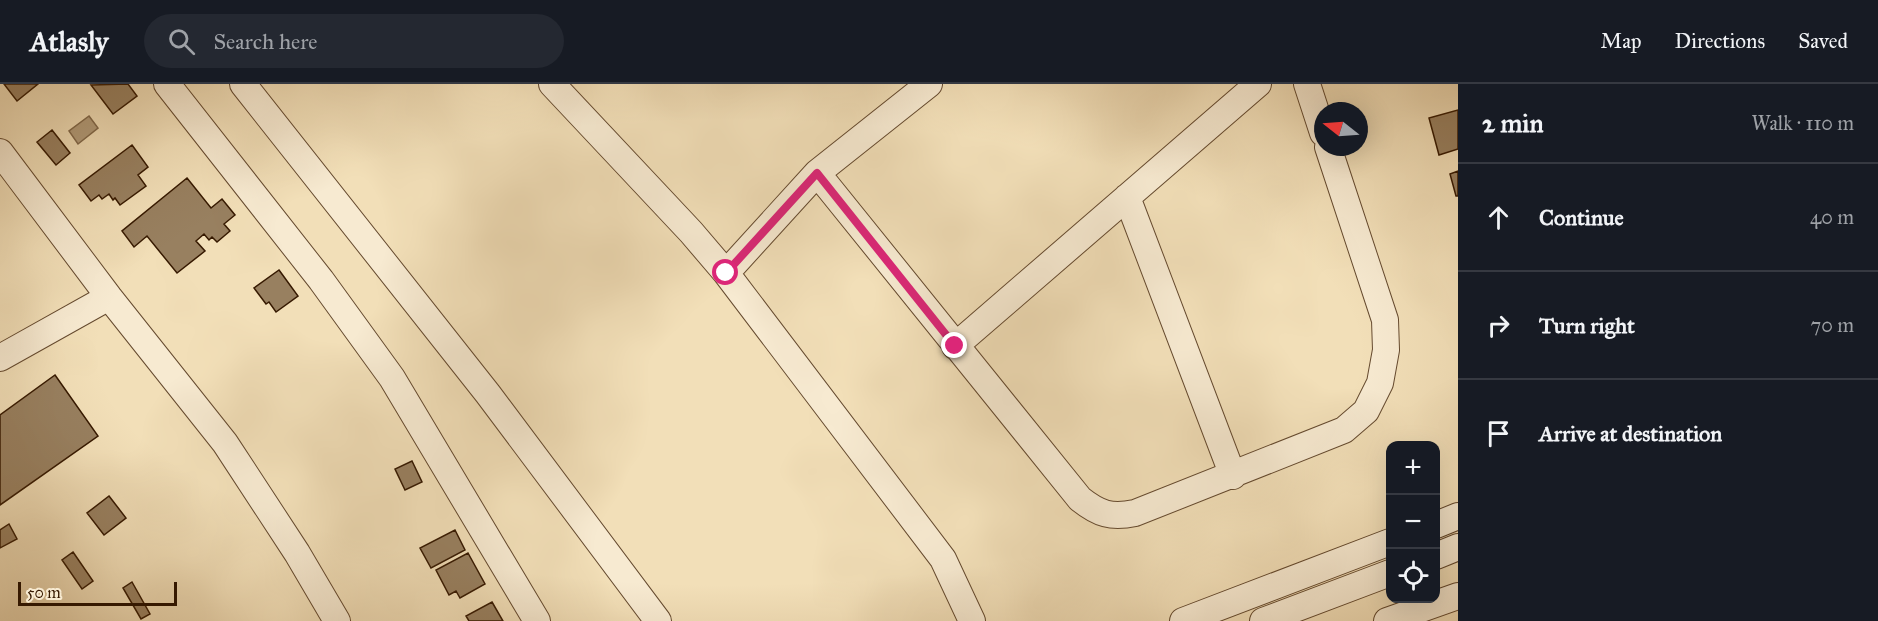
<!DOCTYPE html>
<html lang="en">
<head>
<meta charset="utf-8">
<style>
	body { margin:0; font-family:"IM FELL Great Primer",serif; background:#242831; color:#f1f3f6 }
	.controls { position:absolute; right:18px; bottom:18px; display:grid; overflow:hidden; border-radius:12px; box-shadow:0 6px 24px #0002 }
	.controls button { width:54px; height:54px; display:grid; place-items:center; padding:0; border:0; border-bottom:2px solid #363941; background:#171b24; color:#f1f3f6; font:30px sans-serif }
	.compass { position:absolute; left:1314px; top:18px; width:54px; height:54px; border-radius:50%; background:#171b24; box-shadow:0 6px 24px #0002; rotate:287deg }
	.scale { position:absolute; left:18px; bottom:15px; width:159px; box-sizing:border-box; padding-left:6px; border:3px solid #361901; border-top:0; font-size:16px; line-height:21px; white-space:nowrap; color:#361901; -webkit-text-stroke:4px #f7ead1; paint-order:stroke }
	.stop { position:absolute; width:18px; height:18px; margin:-14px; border:4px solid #db2777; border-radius:50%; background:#fff }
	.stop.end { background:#db2777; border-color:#fff; box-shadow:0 2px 6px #0008 }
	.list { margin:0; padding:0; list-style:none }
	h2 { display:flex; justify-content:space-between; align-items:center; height:78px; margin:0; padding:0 24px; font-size:26px }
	h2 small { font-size:20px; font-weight:400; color:#9ea1a6 }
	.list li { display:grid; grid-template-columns:39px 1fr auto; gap:18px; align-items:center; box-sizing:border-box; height:108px; padding:0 24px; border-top:2px solid #363941 }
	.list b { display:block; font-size:22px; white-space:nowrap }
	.list em { font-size:20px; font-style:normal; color:#9ea1a6 }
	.icon { flex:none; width:33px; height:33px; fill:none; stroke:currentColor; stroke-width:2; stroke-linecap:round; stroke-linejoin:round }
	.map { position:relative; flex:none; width:1458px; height:537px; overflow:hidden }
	header { display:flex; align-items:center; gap:36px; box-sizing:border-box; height:84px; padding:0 30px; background:#171b24; border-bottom:2px solid #363941 }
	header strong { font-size:28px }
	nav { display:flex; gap:33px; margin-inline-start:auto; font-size:21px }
	.search { width:420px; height:54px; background:#242831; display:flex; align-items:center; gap:15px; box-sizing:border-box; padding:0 21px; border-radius:33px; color:#9ea1a6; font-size:22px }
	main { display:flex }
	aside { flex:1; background:#171b24 }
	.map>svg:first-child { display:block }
</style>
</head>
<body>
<header>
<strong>Atlasly</strong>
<div class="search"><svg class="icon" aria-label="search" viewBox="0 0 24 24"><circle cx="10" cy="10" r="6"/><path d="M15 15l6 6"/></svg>Search here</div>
<nav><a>Map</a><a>Directions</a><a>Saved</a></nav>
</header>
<main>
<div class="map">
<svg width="1458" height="537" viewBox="0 0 1458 537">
	<rect width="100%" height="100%" fill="#f2dfb8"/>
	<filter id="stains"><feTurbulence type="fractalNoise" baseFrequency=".00333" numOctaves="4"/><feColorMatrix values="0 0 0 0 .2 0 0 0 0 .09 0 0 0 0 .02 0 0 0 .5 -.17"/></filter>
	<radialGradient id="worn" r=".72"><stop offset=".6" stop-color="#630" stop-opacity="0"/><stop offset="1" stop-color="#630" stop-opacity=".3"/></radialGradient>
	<path fill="#b29c7a" stroke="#80684a" stroke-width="1.5" d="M89 32 98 44 78 60 69 47Z"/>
	<path fill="#988060" stroke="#361901" stroke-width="1.5" d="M4 0H38L17 17Z
		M128 0 137 12 113 30 91 1Z
		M1458 26V65L1439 71 1429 34Z
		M52 46 70 69 56 81 37 58Z
		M132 61 148 83 138 91 146 102 120 121 115 114 113 116 109 110 102 115 99 111 91 117 79 101Z
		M1458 87V112H1456L1450 90Z
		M187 94 211 124 222 115 235 131 224 140 230 147 217 158 212 153 209 156 204 150 196 157 205 167 177 189 147 152 134 163 122 147Z
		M279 186 298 212 276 228 269 218 266 220 254 204Z
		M55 291 98 352 0 421V331Z
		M412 377 422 398 405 406 395 385Z
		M109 412 126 434 104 451 87 429Z
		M9 440 17 455 0 464V446Z
		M455 446 465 466 431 484 420 464Z
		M73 468 93 497 82 505 62 476Z
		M468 469 485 500 460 514 456 507 449 511 436 486Z
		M132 498 150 530 141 535 123 504Z
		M492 518 503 537H469L466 532Z"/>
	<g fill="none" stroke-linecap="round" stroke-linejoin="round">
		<g stroke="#654a2f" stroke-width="28">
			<path id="minor" d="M167 0 321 196 392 294 537 537
				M243 0 488 310 658 537
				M552 0 691 148 726 189 943 475 972 537
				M1307 0 1323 49
				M0 68 109 213 225 359 297 469 337 537
				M817 89 1080 415C1099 430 1111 434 1135 429L1344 346 1366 327 1380 299 1386 266 1385 236 1328 63
				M1127 113 1233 392
				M726 189 817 89 929 0
				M955 262 1258 0
				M0 274 109 213
				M1436 441 1458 432
				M1436 472 1458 463
				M1183 537 1390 458
				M1263 537 1390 489
				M1387 537 1458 512"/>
		</g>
		<use href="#minor" stroke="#f7ead1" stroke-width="26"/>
	</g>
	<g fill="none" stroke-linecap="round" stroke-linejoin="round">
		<path stroke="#db2777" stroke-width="8" d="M726 189 817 89 955 262"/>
	</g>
	<rect width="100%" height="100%" filter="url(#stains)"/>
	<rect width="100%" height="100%" fill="url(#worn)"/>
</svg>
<div class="controls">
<button>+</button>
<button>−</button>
<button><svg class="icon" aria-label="locate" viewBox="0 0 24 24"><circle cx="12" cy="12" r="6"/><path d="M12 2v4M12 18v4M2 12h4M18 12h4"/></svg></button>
</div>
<svg class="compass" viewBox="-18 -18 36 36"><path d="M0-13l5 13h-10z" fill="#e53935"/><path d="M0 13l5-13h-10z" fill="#9ea1a6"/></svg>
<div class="scale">50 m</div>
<div class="stop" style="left:726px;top:189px"></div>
<div class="stop end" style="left:955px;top:262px"></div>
</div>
<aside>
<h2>2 min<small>Walk · 110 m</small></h2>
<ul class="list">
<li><svg class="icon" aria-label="ahead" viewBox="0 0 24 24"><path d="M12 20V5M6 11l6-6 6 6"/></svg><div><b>Continue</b></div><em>40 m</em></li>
<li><svg class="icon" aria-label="right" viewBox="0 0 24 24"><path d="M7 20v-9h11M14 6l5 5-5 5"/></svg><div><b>Turn right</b></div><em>70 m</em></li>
<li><svg class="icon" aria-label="arrive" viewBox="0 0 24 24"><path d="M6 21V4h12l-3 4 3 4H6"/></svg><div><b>Arrive at destination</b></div></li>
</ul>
</aside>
</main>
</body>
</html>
